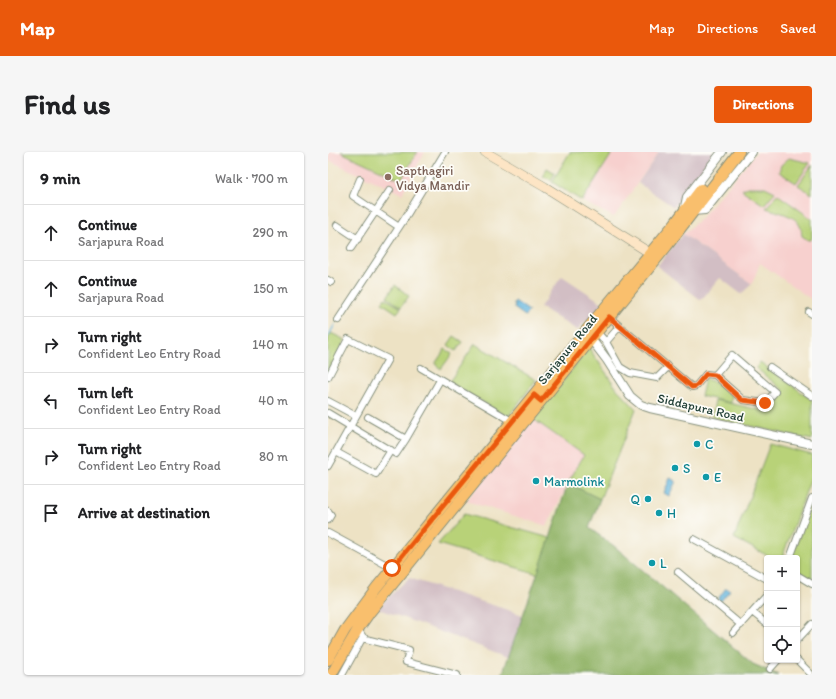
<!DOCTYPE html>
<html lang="en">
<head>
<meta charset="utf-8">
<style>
	body { margin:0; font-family:Itim,sans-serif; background:#f6f6f6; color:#202124 }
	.controls { position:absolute; right:12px; bottom:12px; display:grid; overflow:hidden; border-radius:4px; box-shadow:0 1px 3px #0004 }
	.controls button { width:36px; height:36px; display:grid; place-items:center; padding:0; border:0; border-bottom:1px solid #e0e0e0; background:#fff; color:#202124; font:20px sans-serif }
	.stop { position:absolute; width:12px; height:12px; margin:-9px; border:3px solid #ea580c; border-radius:50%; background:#fff }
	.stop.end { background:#ea580c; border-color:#fff; box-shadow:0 1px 4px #0008 }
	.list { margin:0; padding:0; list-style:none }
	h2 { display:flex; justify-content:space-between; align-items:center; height:52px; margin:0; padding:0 16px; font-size:17px }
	h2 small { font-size:13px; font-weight:400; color:#757577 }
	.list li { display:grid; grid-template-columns:26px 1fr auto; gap:12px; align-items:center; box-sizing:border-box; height:56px; padding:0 16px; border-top:1px solid #e0e0e0 }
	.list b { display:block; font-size:15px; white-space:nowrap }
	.list p { margin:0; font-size:13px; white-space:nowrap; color:#757577 }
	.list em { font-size:13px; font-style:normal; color:#757577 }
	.icon { flex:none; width:22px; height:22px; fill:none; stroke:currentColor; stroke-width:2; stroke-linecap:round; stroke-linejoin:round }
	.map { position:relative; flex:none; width:484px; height:523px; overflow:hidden; border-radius:4px }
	header { display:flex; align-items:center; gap:24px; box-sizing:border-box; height:56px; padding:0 20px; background:#ea580c; color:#fff }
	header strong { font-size:19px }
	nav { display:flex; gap:22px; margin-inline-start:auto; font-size:14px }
	.intro { display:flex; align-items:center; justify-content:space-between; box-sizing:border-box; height:96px; padding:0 24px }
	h1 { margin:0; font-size:28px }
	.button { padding:10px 18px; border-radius:4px; background:#ea580c; color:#fff; font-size:14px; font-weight:700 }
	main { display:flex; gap:24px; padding:0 24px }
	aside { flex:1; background:#fff; border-radius:4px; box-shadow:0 1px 3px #0004 }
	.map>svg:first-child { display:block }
</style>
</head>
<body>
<header>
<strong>Map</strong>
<nav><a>Map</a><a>Directions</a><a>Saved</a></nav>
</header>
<div class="intro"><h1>Find us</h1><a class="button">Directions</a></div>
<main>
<aside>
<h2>9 min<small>Walk · 700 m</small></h2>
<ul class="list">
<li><svg class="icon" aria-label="ahead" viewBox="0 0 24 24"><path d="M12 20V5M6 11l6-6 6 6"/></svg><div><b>Continue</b><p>Sarjapura Road</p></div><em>290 m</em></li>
<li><svg class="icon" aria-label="ahead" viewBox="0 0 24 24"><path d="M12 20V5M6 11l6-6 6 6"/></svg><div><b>Continue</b><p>Sarjapura Road</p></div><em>150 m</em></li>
<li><svg class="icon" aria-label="right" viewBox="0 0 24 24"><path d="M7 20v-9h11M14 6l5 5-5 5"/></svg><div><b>Turn right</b><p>Confident Leo Entry Road</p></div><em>140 m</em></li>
<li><svg class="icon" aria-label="left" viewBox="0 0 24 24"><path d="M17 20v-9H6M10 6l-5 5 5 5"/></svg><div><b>Turn left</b><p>Confident Leo Entry Road</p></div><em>40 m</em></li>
<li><svg class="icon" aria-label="right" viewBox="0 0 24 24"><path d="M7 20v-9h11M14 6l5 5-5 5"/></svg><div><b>Turn right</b><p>Confident Leo Entry Road</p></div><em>80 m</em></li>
<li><svg class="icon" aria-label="arrive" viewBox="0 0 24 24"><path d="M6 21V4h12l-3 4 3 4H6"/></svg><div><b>Arrive at destination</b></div></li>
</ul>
</aside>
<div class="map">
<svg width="484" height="523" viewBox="0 0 484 523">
	<rect width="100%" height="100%" fill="#fdfcf7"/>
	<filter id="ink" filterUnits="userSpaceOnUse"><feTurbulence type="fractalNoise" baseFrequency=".025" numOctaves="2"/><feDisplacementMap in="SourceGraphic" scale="8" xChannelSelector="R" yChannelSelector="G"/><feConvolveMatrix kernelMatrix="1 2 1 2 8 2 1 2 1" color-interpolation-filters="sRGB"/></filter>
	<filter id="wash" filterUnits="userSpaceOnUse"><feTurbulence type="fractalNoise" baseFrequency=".012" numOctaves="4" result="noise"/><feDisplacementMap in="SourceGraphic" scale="16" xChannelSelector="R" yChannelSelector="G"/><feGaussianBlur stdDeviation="0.9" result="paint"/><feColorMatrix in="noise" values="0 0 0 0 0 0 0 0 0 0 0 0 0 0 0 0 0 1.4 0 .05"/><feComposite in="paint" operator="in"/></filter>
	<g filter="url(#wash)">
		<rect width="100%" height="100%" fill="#ede2c4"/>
		<path fill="#f7d0ce" d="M1 0H97L74 42 0 8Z
			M285 0H331L286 65 254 49Z
			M429 0H484V148L432 111 424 132 355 82 373 66Z
			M205 267 257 303 240 332 219 374 138 349Z"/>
		<path fill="#d2bec4" d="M331 0H390L346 55 310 31Z
			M355 82 424 132 413 142 392 126 373 148 329 114Z
			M234 124 276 152 249 178 212 155Z
			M81 426 195 463 180 505 49 456Z"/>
		<path fill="#b8d278" stroke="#6c8856" d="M13 0H89L73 28Z
			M242 0H285L254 49 224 30Z
			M461 6 482 11 468 31 451 20 453 13Z
			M484 13V42L470 33Z
			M219 16 227 21 223 28 215 24Z
			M419 35H437L447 40 436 53 414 38Z
			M449 42 484 67V86L483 88H480L474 84C473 80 474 77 472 74 468 63 449 60 438 56Z
			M67 133 81 144 73 155 59 145Z
			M57 146 73 156 69 161 54 151Z
			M3 181 17 188 0 220V187Z
			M126 184 135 190 128 199 120 193Z
			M147 192 208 228 180 265 121 230Z
			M261 196 289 237 308 257 272 347 240 331 256 303 205 267Z
			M117 197 124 202 113 217 107 212Z
			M432 210 484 248V288L384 265 387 248 441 260 456 239 428 216Z
			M377 227 387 230 404 244 403 251 373 244Z
			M442 292 484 303V323L454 406H444L406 386Z
			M484 351V427L469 419V406H463Z
			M136 362 222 386 210 422 110 392Z"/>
		<path fill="#92b468" stroke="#58784e" d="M240 331 272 347 261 376 286 394 331 432 425 512 450 523H174L222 386Z"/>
		<path fill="#62b4dd" stroke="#407888" d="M187 149 201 159 197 164 186 156 187 153 185 152Z
			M342 326 348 329 341 344 336 341Z
			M398 436 402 438 392 450 389 448Z"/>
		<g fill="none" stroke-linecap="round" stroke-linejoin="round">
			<path stroke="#62b4dd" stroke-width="1.5" d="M0 185 7 172"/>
		</g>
	</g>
	<g filter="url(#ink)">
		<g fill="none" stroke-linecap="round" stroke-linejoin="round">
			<g stroke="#86907c" stroke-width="8">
				<path id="minor" d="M32 27 25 44 71 75
					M9 73 30 87
					M23 96 62 38
					M0 128 3 130
					M481 160 484 162
					M281 165 364 235 368 234 378 222 387 223 415 248 437 251 447 240 404 203 387 223
					M10 168 77 66 117 0
					M269 180 278 190 292 215 302 221 329 226 340 215
					M277 188 278 190 291 175 289 174
					M442 215 484 244
					M93 216 184 269
					M0 225 20 187 60 207 0 314
					M0 249 28 264
					M0 261 68 302 78 287 112 228
					M40 265 78 287
					M8 300 48 322 63 298
					M0 359 3 363 0 368
					M0 381 64 416
					M366 387 439 427
					M462 406 484 346
					M350 420 413 473
					M469 423 484 432
					M424 460 439 472
					M30 477 35 485 38 487 81 498 78 510 129 523
					M405 481 439 443
					M469 488 484 472
					M469 508 482 521
					M442 517 450 508
					M14 523 35 485"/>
			</g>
			<g stroke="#86907c" stroke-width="10">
				<path id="tertiary" d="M356 59 359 45 394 0
					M365 59 377 58 424 0
					M263 187 279 208 302 244 313 253 322 256 484 292"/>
			</g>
			<g stroke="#86907c" stroke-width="10">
				<path id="secondary" d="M157 0 217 35 322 101"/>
			</g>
			<g stroke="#86907c" stroke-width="12">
				<path id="primary" d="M0 508 17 478 48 436 269 165 347 71 373 37
					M3 523 30 477 42 460 339 94 411 0"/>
			</g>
			<use href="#minor" stroke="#fff" stroke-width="6"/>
			<use href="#tertiary" stroke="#fff" stroke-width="8"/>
			<use href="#secondary" stroke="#fde5c5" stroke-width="9"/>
			<use href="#primary" stroke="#f9bf6d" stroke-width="10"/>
		</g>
	</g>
	<g fill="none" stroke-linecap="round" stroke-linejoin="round" filter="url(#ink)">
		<path stroke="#ea580c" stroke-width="5" d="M64 416 206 243 213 249 281 165 364 235 368 234 378 222 387 223 414 248 437 251"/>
	</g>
	<circle fill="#8d6e63" stroke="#fdfcf7" stroke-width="1.5" cx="60" cy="25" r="4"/>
	<g fill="#0f9aa8" stroke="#fdfcf7" stroke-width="1.5">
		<circle cx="369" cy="292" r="4"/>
		<circle cx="347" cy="316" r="4"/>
		<circle cx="378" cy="325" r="4"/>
		<circle cx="208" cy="329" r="4"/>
		<circle cx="320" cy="347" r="4"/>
		<circle cx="331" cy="361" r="4"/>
		<circle cx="324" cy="411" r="4"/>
	</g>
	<g text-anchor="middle" stroke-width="3.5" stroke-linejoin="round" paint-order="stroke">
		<g font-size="13" fill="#785e54" stroke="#fdfcf7" text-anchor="start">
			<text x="68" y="23">Sapthagiri<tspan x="68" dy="15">Vidya Mandir</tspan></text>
		</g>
		<g font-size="13" fill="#1f3d34" stroke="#fdfcf7">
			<text transform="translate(239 197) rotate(-51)" y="5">Sarjapura Road</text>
			<text transform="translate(373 255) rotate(13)" y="5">Siddapura Road</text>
		</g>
		<g font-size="13" fill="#0d838f" stroke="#fdfcf7" text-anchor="start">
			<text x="377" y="297">C</text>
			<text x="355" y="321">S</text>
			<text x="386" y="330">E</text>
			<text x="216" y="334">Marmolink</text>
			<text x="312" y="352" text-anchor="end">Q</text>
			<text x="339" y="366">H</text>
			<text x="332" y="416">L</text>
		</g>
	</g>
</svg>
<div class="controls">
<button>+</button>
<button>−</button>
<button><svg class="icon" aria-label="locate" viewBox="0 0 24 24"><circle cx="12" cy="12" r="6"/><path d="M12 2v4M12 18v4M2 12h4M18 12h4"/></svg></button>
</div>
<div class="stop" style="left:64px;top:416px"></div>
<div class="stop end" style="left:437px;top:251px"></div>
</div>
</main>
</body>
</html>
